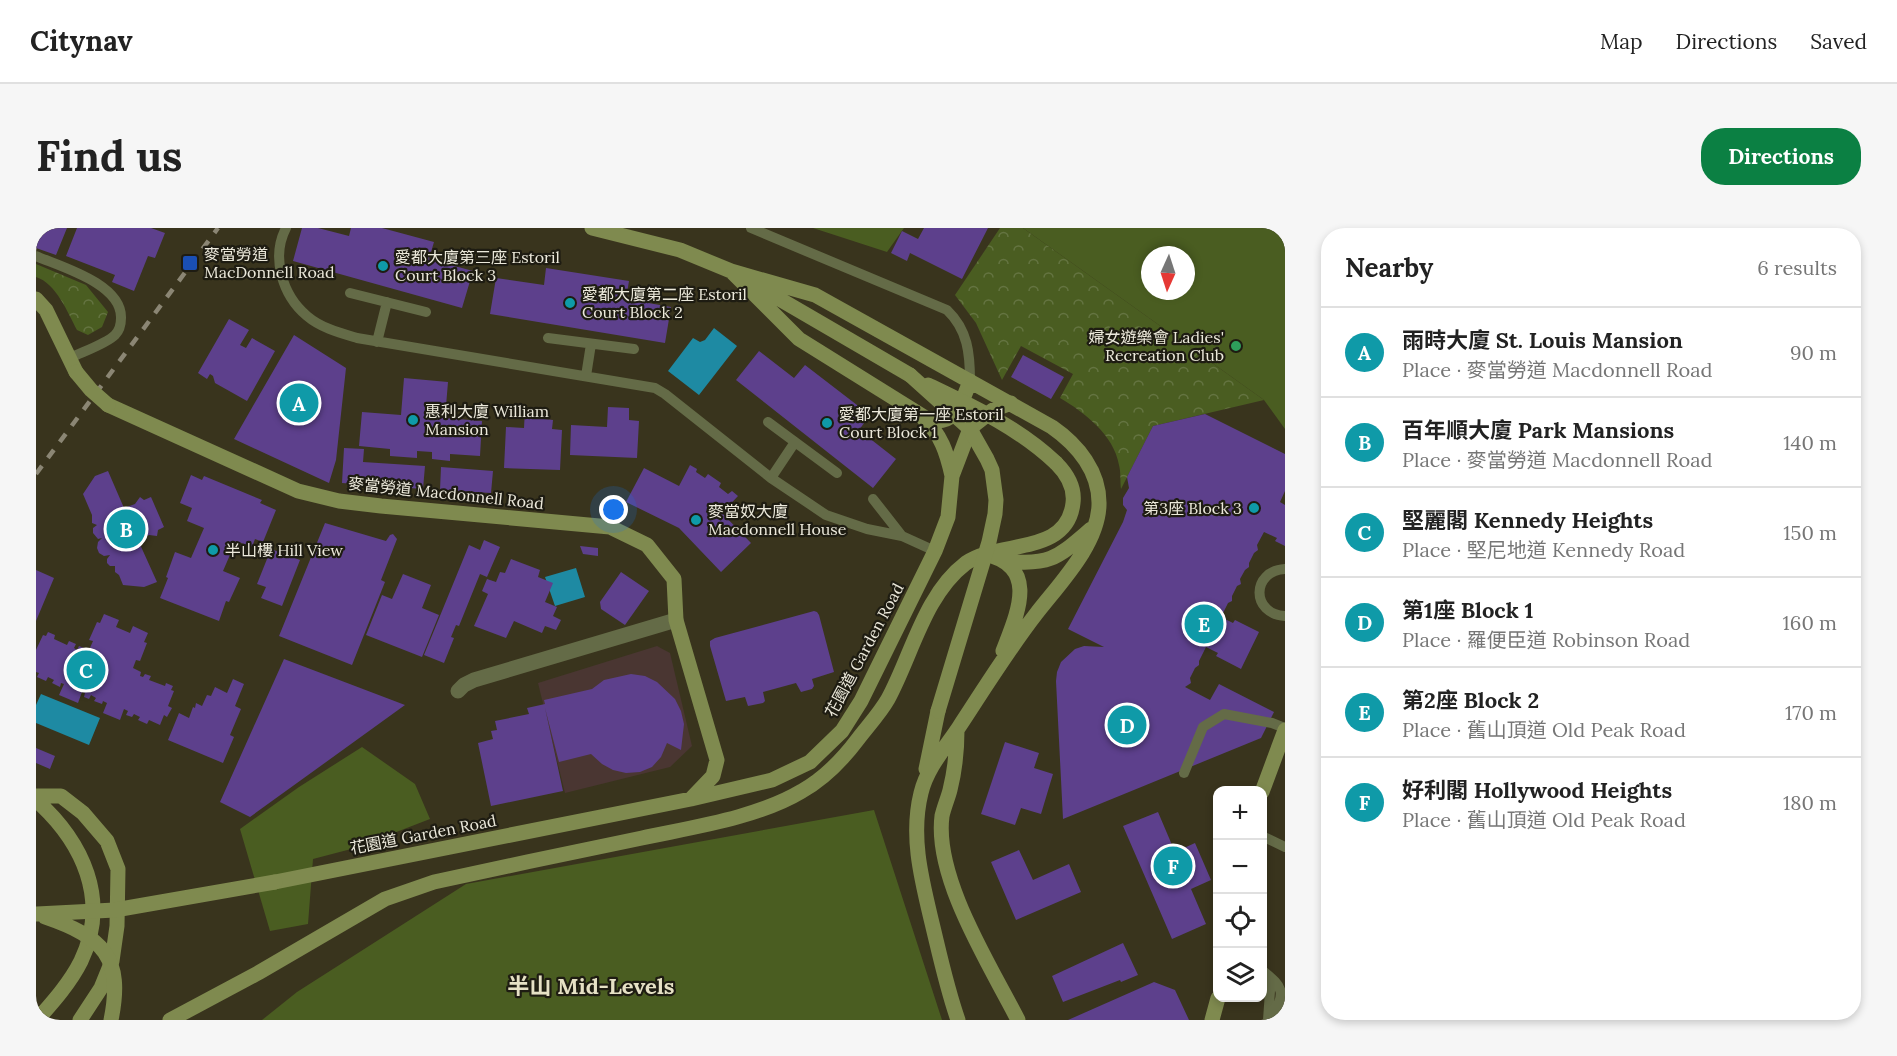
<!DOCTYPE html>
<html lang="en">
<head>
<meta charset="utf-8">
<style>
	body { margin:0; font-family:Lora,"Noto Sans TC",serif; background:#f6f6f6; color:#222 }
	.controls { position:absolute; right:18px; bottom:18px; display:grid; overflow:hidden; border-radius:12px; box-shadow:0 3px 9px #0003 }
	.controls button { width:54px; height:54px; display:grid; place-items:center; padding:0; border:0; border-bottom:2px solid #e0e0e0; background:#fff; color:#222; font:30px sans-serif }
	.compass { position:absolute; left:1105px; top:18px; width:54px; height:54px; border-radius:50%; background:#fff; box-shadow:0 3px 9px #0003; rotate:183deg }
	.you { position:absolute; left:578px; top:282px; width:21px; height:21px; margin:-15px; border:4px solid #fff; border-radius:50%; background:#1a73e8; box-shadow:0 0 0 9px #1a73e833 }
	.badge { display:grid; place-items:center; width:39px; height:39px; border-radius:50%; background:#0b8043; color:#fff; font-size:20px; font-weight:700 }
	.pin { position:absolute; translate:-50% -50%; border:3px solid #fff; box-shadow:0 2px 6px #0006 }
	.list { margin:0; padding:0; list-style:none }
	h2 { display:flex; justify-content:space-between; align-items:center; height:78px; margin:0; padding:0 24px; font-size:26px }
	h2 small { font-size:20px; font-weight:400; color:#767676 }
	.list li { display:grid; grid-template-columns:39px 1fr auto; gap:18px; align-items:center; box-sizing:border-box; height:90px; padding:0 24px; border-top:2px solid #e0e0e0 }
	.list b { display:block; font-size:22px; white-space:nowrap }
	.list p { margin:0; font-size:20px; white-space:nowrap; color:#767676 }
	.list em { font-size:20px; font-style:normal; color:#767676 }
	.icon { flex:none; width:33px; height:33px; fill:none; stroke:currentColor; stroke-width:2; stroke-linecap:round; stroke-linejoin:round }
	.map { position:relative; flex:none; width:1249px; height:792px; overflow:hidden; border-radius:24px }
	header { display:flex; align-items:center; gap:36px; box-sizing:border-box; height:84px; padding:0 30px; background:#fff; border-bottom:2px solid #e0e0e0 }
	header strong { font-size:28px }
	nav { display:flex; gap:33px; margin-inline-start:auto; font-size:21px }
	.intro { display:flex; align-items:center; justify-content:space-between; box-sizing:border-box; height:144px; padding:0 36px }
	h1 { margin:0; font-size:42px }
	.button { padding:15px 27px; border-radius:24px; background:#0b8043; color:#fff; font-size:21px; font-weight:700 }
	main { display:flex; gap:36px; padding:0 36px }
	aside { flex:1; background:#fff; border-radius:24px; box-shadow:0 3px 9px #0003 }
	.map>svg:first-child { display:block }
</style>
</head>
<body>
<header>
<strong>Citynav</strong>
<nav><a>Map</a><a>Directions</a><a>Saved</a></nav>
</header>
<div class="intro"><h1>Find us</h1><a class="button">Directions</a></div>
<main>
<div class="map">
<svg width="1249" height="792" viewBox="0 0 1249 792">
	<defs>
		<pattern id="forest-crowns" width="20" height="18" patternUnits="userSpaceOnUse" patternTransform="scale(1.5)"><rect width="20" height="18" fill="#4a5d21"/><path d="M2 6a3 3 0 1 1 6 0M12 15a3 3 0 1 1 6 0" fill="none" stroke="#647441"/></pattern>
	</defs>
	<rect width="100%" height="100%" fill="#39341d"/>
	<path fill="#4a3632" d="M621 418 634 425 656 518 634 539 529 565 502 455Z"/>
	<path fill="url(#forest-crowns)" d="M964 0H987L1228 172 1117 198 1085 261C1084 253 1085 244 1083 237 1078 207 1048 184 1024 170L1037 146 985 118 966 152 940 95 919 67Z
		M0 36 50 57 72 84 66 99 52 107 41 102C32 85 20 55 0 49Z"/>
	<path fill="#4a5d21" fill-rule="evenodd" d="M777 0H868L851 24Z
		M987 0H1249V201L1228 172ZM1114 27H1150V63H1114Z
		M326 519 379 556 394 591 319 620 277 631 272 696 234 703 204 601 263 559Z
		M838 582 906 792H226L261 764 430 656Z"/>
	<path fill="#1e8aa3" d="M678 100 701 118 663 167 632 143 657 110 664 114 669 112Z
		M540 340 549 369 519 378 509 349Z
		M5 466 64 490 53 517 0 495V477Z"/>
	<path fill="#5d408c" d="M0 0H31L20 27 0 20Z
		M41 0H115L129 5 119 30 112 28 98 63 76 54 79 47 30 28Z
		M266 0H282L313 8 315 0H346L398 14 393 31 437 43 426 80 257 33Z
		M888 0H952L926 51 874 25 871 33 855 25 866 3 882 11Z
		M510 40 593 53 590 71 635 79 629 115 454 86 460 50 508 57Z
		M193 91 213 102 204 117 210 120 216 110 239 123 211 173 179 155 177 148 174 146 171 151 162 145Z
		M258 107 310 140 300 232 293 255 198 211Z
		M723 123 758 150 769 137 834 187 823 202 860 231 837 260 700 152Z
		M987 127 1028 149 1015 171 975 149Z
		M368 150 412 154 409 190 446 193 444 228 414 226V233L396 231V224L381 223V230L354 228V221L323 218 326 184 365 187Z
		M572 179 593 180V192L603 193 601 230 534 227 535 197 571 199Z
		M489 181 509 182 508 191 517 192 516 201 526 202 524 242 468 240 470 199 488 200Z
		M1169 186 1249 226V263L1244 274 1249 277V318L1239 313 1241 310 1228 304 1221 317 1222 322 1218 325 1213 335V339L1209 342 1204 351 1205 356 1201 358 1196 368V373L1192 375 1185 389 1197 395 1199 392 1223 404 1205 441 1180 428 1182 425 1170 419 1163 433V437L1159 440 1154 450 1155 455 1149 459 1174 472 1183 456 1238 484 1225 510 1027 591 1020 453 1021 444 1025 434 1039 421 1048 418 1068 419 1032 401 1087 294 1091 282 1087 277V270L1093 260 1091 249 1117 198Z
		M308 220 328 221 327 234 389 238 387 261 306 255Z
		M654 237 661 241 660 244 669 250 672 246 685 255 683 259 692 266 696 263 702 268 686 285 715 315 685 344 643 300 590 274 608 240 643 258Z
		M405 239 457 243 455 265 404 262Z
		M72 243 88 280 99 276 104 269 108 272 115 269 128 299 122 302 121 308 113 307 102 312 121 354 108 359 87 357 83 347 79 344V338H74L71 335V331L74 327 68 328 63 325 61 320 62 314 66 310 62 311 57 305V300L61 297 56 295V287L47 266 59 248Z
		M155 247 166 252 168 248 226 272 224 275 240 282 227 314 219 311 216 319 200 313 187 343 204 350 193 374 190 373 183 393 124 370 132 350 130 349 139 324 155 330 168 300 151 293 156 280 144 275Z
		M289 295 350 313 354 307 357 306 361 311 345 352 349 354 316 437 243 408Z
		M448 312 464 319 451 349 444 346 423 398 420 397 415 409 418 410 408 435 388 427 433 317 444 322Z
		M544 318 562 320V328L547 326Z
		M235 321 264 332 246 378 225 370 230 359 221 356Z
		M475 331 504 342 502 349 517 355 509 374 521 379 517 388 525 392 520 402 509 398 506 405 478 393 470 410 438 398 452 366 446 363 451 351 460 354 464 344 469 345Z
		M0 342 18 350 0 393Z
		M585 344 613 363 589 397 565 381 564 374Z
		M367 346 395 357 386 380 403 387 386 429 330 407 346 367 356 371Z
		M778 383 781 384 783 387 798 444 776 451 778 458 776 461 765 464 760 455 727 464 729 473 727 475 712 478 709 469 690 473 674 418V413L679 410Z
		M68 386 83 392 80 399 94 405 97 398 112 405 108 414 111 415 104 433 100 432 97 440 105 444 104 448 107 449 109 446 115 448 113 452 129 458 130 455 137 458 135 462 138 463 132 478 136 480 131 489 128 487 124 497 113 492 111 496 102 492 104 489 98 486 96 489 90 487 92 483 88 481 84 492 67 485 71 475 67 473 66 476 58 473 60 470 55 467 53 471 48 469 49 465 46 464 42 475 23 467 28 456 25 455 24 459 16 455 18 452 12 449 10 453 1 449 3 445 0 444V422L7 407 10 408 12 404 19 407 18 411 31 417 33 413 40 416 38 420 41 422 43 418 53 422 57 413 53 412 61 394 64 395Z
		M248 431 369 477 214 589 184 574Z
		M595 446 609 448 621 454 639 471 645 483 648 496 645 522 631 515 625 529 616 539 604 544 590 545 577 542 566 536 555 526 523 534 509 480 527 563 455 578 442 515 457 511 455 503 461 502 459 493 493 486 491 480 509 476 508 472 556 461 568 452Z
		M197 451 208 456 199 478 205 481 194 507 198 509 187 535 132 512 143 485 153 490 157 479 159 480 160 475 166 478 171 467 175 468 179 459 191 465Z
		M969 514 1003 525 998 540 1017 546 1005 586 985 580 979 597 945 586Z
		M0 520 19 528 14 541 0 535Z
		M1122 584 1139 624 1159 615 1175 652 1155 661 1170 696 1136 711 1087 598Z
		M983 622 997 652 1033 636 1045 664 980 692 955 634Z
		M1087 715 1102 747 1085 754 1084 752 1027 774 1016 748Z
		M1118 754 1139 762 1153 792H1032Z"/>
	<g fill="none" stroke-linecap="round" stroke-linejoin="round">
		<path stroke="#646b47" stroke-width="10" d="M250 0C235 29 246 67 271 88 285 100 304 105 321 110L619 160 629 166 735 250 790 287 831 301 866 308 899 323
			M715 0 911 82C932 102 934 126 934 153
			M0 28C26 39 86 56 85 90 85 96 83 103 79 107 70 116 46 124 34 130
			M314 65 390 84
			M512 110 598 121
			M341 114 351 74
			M550 148 555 116
			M732 194 801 245
			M735 250 759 214
			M837 271 866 308
			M1249 341C1215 343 1215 386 1249 388
			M1148 545 1167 499 1188 486 1236 495 1249 500
			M1226 608 1249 619
			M1226 742C1249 761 1249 763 1236 792
			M1226 746 1234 763 1232 792"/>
		<path stroke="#646b47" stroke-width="15" d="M422 463 428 457 438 452 640 392"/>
		<path stroke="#7f8a4f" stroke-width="15" d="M556 0 644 22 695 43 779 67 1016 199C1042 217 1064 244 1063 277 1062 317 1023 356 1000 386 972 422 948 461 923 499 909 520 891 540 885 565 874 609 886 653 896 695 904 728 911 761 922 792
			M697 45 763 111 893 192C921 198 926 173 934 153
			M716 55 874 147
			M0 71 10 82 40 144
			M72 177 262 263 303 273 345 278 574 299 611 317 638 351 640 392 681 532 677 548 655 571
			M887 190C905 206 911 225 916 248
			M949 326C1004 339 981 386 967 423
			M969 333C1015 338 1022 329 1055 301
			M921 502C921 522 919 542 914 562 912 570 908 579 906 588 898 650 954 737 982 792
			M890 541 902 483
			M1226 564 1249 502
			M0 568H25L47 585 71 613 82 641 81 698 76 733 65 760 44 792
			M0 572C47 614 74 672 45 733 34 755 17 774 1 792
			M239 654 655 571 736 552 774 534 806 503 825 473 899 323 912 289 916 248 932 206 938 197 957 182 975 175
			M134 792 222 745 349 671 398 654C467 639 537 624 606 610 657 599 721 590 766 563 789 550 807 531 822 511 832 498 844 485 852 471 876 427 888 367 930 335 963 312 1031 328 1037 275 1039 259 1031 246 1020 235
			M1176 792 1182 770"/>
		<path stroke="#8b8674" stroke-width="4.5" stroke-dasharray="10 10" stroke-linecap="butt" d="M0 246 182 0"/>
		<path stroke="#7f8a4f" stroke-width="15" d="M40 144 55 162 72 177
			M874 147 934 201 951 231 956 242 960 272 959 286 953 314 902 483
			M892 157C938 179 983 200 1020 235
			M1 686 79 682 239 654
			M9 689C67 709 88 729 75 792"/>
	</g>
	<rect fill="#1a4fb4" stroke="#1e1c12" stroke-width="2" x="146" y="27" width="16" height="16" rx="3"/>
	<g fill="#0f9aa8" stroke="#1e1c12" stroke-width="2">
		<circle cx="347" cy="38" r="6"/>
		<circle cx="534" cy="75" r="6"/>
		<circle cx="377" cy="192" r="6"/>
		<circle cx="791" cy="195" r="6"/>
		<circle cx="1218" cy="280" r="6"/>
		<circle cx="660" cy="292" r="6"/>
		<circle cx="177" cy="322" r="6"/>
	</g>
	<circle fill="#2e9e5b" stroke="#1e1c12" stroke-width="2" cx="1200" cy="118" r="6"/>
	<g text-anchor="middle" stroke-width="4.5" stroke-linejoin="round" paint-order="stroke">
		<g font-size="16" fill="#ece9db" stroke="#1e1c12" text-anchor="start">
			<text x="168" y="32">麥當勞道<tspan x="168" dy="18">MacDonnell Road</tspan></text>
			<text x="359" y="35">愛都大廈第三座 Estoril<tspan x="359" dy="18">Court Block 3</tspan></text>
			<text x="546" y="72">愛都大廈第二座 Estoril<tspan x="546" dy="18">Court Block 2</tspan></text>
			<text x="1188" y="115" text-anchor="end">婦女遊樂會 Ladies'<tspan x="1188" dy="18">Recreation Club</tspan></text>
			<text x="389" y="189">惠利大廈 William<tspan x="389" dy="18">Mansion</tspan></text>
			<text x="803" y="192">愛都大廈第一座 Estoril<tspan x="803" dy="18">Court Block 1</tspan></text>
			<text x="1206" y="286" text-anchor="end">第3座 Block 3</text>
			<text x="672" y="289">麥當奴大廈<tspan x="672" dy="18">Macdonnell House</tspan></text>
			<text x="189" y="328">半山樓 Hill View</text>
		</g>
		<g font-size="16" fill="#ece9db" stroke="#1e1c12">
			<text transform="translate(410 265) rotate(6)" y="6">麥當勞道 Macdonnell Road</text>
			<text transform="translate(828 422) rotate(-62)" y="6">花園道 Garden Road</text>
			<text transform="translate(387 606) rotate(-11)" y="6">花園道 Garden Road</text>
		</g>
		<g font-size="22" font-weight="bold" fill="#e6e1c5" stroke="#1e1c12">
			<text x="555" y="766">半山 Mid-Levels</text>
		</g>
	</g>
</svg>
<div class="controls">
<button>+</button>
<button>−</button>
<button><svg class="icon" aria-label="locate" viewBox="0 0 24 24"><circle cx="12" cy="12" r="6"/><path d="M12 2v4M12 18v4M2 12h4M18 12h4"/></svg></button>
<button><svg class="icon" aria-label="layers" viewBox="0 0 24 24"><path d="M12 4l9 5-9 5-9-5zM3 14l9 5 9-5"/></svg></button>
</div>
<svg class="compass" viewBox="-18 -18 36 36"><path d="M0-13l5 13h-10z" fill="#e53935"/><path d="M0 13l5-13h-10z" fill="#767676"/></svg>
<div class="you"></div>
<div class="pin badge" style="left:263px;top:175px;background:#0f9aa8">A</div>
<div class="pin badge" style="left:90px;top:301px;background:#0f9aa8">B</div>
<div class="pin badge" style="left:50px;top:442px;background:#0f9aa8">C</div>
<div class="pin badge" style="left:1091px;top:497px;background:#0f9aa8">D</div>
<div class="pin badge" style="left:1168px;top:396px;background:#0f9aa8">E</div>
<div class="pin badge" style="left:1137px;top:638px;background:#0f9aa8">F</div>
</div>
<aside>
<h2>Nearby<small>6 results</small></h2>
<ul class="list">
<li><span class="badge" style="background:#0f9aa8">A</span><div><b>雨時大廈 St. Louis Mansion</b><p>Place · 麥當勞道 Macdonnell Road</p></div><em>90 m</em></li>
<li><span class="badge" style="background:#0f9aa8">B</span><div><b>百年順大廈 Park Mansions</b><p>Place · 麥當勞道 Macdonnell Road</p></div><em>140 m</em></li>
<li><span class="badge" style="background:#0f9aa8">C</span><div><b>堅麗閣 Kennedy Heights</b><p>Place · 堅尼地道 Kennedy Road</p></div><em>150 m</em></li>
<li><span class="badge" style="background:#0f9aa8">D</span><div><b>第1座 Block 1</b><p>Place · 羅便臣道 Robinson Road</p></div><em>160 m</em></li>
<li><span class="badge" style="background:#0f9aa8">E</span><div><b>第2座 Block 2</b><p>Place · 舊山頂道 Old Peak Road</p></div><em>170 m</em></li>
<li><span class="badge" style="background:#0f9aa8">F</span><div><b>好利閣 Hollywood Heights</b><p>Place · 舊山頂道 Old Peak Road</p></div><em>180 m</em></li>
</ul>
</aside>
</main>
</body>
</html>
